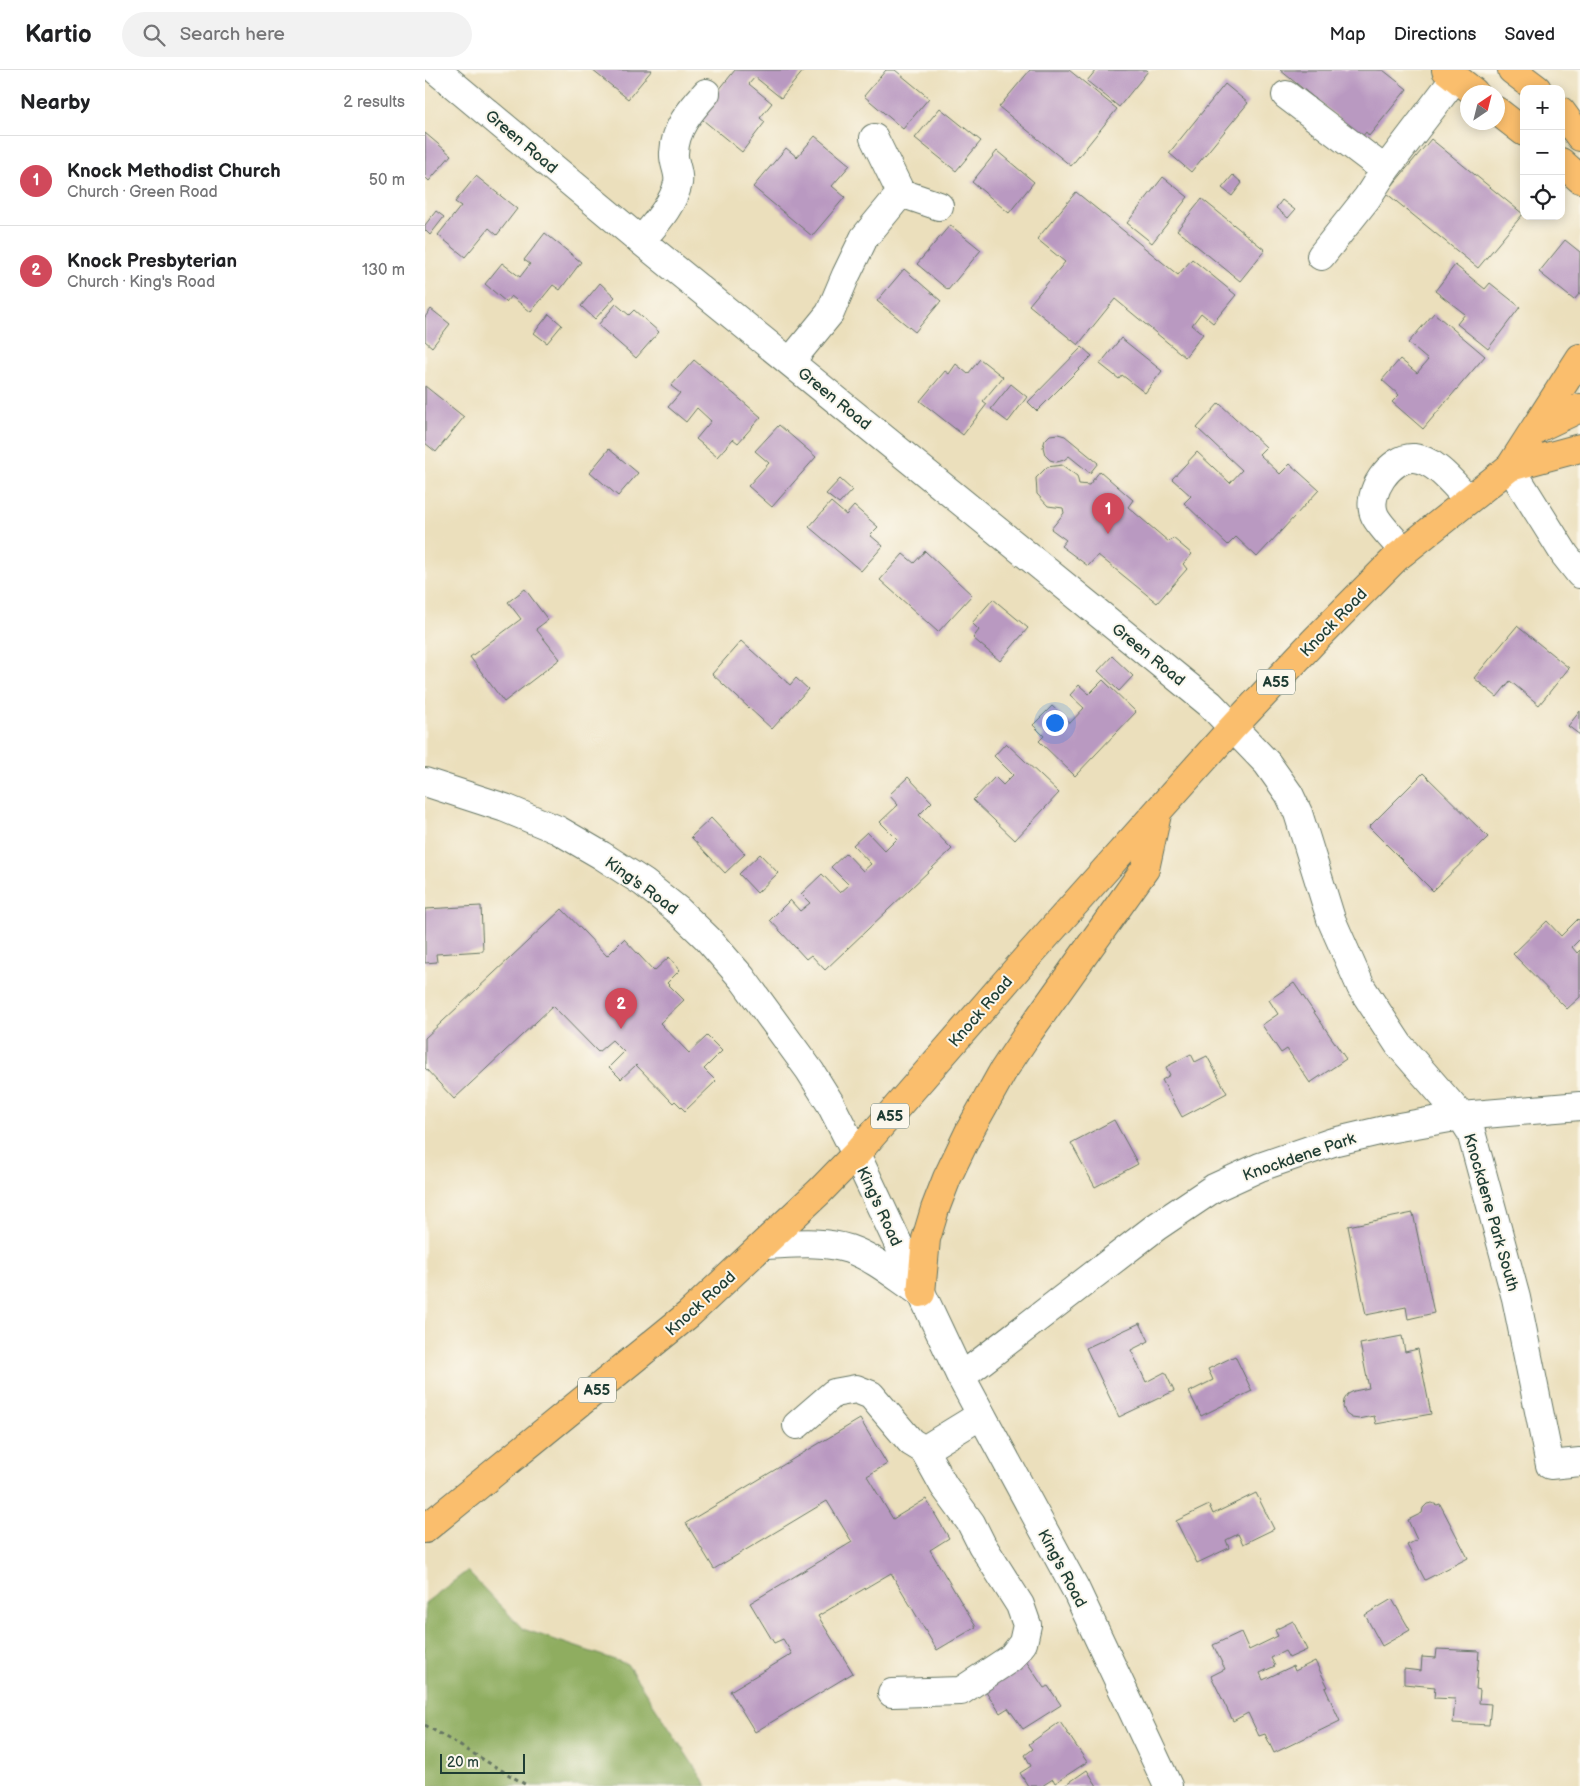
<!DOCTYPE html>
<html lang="en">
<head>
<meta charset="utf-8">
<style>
	body { margin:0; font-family:"Balsamiq Sans",sans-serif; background:#f2f2f2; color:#202124 }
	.controls { position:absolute; right:15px; top:15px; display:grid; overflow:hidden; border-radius:10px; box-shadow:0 2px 12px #0003 }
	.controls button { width:45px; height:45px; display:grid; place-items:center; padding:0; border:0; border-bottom:1px solid #e0e0e0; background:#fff; color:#202124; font:25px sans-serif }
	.compass { position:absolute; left:1035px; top:15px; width:45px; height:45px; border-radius:50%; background:#fff; box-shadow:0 2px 12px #0003; rotate:35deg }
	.scale { position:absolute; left:15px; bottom:12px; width:85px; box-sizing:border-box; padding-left:5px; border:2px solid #1f3d34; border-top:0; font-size:14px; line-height:18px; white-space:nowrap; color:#1f3d34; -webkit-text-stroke:4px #fbf7ec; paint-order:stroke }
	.you { position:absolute; left:629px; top:652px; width:18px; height:18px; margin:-12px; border:4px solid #fff; border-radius:50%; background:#1a73e8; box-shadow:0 0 0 8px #1a73e833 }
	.badge { display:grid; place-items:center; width:32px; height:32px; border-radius:50%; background:#d1495b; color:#fff; font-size:16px; font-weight:700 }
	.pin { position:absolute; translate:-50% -41px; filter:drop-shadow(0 1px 2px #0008) }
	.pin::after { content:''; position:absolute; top:26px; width:18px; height:15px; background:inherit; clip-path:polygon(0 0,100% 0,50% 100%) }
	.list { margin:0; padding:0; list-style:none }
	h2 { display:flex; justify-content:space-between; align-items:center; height:65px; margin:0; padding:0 20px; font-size:21px }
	h2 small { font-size:16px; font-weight:400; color:#757577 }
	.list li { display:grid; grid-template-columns:32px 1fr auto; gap:15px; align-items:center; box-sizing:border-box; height:90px; padding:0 20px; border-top:1px solid #e0e0e0 }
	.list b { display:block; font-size:19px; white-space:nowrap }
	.list p { margin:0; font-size:16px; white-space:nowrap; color:#757577 }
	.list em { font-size:16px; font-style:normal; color:#757577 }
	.icon { flex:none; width:28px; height:28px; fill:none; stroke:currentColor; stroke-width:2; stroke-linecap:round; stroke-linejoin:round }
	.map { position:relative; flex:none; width:1155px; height:1716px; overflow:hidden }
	header { display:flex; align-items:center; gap:30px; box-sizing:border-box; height:70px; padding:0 25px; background:#fff; border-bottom:1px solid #e0e0e0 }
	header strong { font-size:24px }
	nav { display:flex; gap:28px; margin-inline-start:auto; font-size:18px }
	.search { width:350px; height:45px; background:#f2f2f2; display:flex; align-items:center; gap:12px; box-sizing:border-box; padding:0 18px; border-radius:28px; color:#757577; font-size:19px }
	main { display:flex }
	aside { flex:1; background:#fff }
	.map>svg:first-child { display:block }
</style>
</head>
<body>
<header>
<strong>Kartio</strong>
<div class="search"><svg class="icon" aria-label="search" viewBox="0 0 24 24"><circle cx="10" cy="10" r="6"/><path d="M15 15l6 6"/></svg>Search here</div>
<nav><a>Map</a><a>Directions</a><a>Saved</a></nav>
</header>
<main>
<aside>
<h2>Nearby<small>2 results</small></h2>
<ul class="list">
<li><span class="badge">1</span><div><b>Knock Methodist Church</b><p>Church · Green Road</p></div><em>50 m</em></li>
<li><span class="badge">2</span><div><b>Knock Presbyterian</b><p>Church · King's Road</p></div><em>130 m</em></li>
</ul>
</aside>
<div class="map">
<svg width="1155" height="1716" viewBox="0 0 1155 1716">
	<rect width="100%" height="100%" fill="#fbf7ec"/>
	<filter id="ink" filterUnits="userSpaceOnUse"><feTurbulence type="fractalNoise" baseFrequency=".02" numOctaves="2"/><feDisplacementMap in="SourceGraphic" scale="10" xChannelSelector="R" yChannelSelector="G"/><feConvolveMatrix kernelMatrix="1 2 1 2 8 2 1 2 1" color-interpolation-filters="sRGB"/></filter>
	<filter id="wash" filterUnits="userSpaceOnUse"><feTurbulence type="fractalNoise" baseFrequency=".0096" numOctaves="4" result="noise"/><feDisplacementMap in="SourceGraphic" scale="20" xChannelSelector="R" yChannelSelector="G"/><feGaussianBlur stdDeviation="1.12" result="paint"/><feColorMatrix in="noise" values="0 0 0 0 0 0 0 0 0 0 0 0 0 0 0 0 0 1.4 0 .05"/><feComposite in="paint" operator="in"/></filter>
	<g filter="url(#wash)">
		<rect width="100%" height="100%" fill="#ebdfbc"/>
		<path fill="#8fad61" stroke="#57754a" d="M42 1501 98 1559 202 1594 282 1716H0V1533Z"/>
		<g id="blocks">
			<path fill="#b999c1" d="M167 0H227L203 29Z
				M310 0H379L356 28 330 7 324 14 347 33 335 48 340 52 317 82 273 46Z
				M461 0H470L504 28 478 59 439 26Z
				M605 0H644L692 39 646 96 574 37Z
				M671 0H722L723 1 694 37 662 11Z
				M855 0H958L982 19 944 66 941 62 937 67Z
				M800 14 823 33 766 102 744 83Z
				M515 38 556 71 531 101 490 68Z
				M0 63 26 85 4 111 0 107Z
				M390 66 425 95 407 116 420 127 387 166 328 117 361 78 372 87Z
				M1006 69 1098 144 1053 198 961 123Z
				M572 81 609 112 584 143 547 112Z
				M808 105 817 113 807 126 797 118Z
				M51 106 92 139 72 165 64 158 40 187 13 165 36 136 30 132Z
				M738 107 763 127 727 173 702 153Z
				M651 122 753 205 767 189 811 225 788 253 776 243 767 255 778 264 760 287 690 229 653 275 604 235 640 192 612 169Z
				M777 129 840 180 815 211 752 160Z
				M857 130 870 140 863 148 851 138Z
				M11 141 19 147 5 165 0 160V155Z
				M525 155 556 180 523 220 492 194Z
				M120 163 156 192 135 220 128 215 106 242 86 226 81 232 60 214 77 193 95 207 105 194 99 190Z
				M1140 170 1155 182V223L1149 230 1114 202Z
				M1030 195 1060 219 1065 213 1095 237 1063 279 1032 254 1040 244 1010 221Z
				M479 199 516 231 490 262 452 231Z
				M175 213 190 227 170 249 156 236Z
				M191 234 204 245 209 240 234 262 211 288 173 255Z
				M6 239 25 254 7 277 0 271V247Z
				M1009 243 1060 286 998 359 967 332 974 325 957 310 975 289 992 303 1003 290 983 273Z
				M124 244 137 255 122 273 109 263Z
				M696 268 737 301 720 323 697 305 694 309 675 294Z
				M657 277 667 286 612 341 603 332Z
				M555 289 578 307 558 331 562 334 538 365 495 331 520 301 524 304 531 294 543 304Z
				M269 290 336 347 313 373 308 369 292 387 271 369 286 351 272 338 261 352 243 337 255 323 246 316Z
				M586 314 602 327 583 352 566 339Z
				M0 316 39 347 11 382 0 373Z
				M794 333 841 377 834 384 855 404 865 394 894 420 832 487 811 467 803 475 759 433 766 426 747 409 772 382 805 413 817 400 772 358Z
				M354 355 391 387 347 437 323 416 344 393 330 381Z
				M633 364 640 366 673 393 665 403 644 386 639 390 632 392 625 390 620 385 618 377 620 370 625 365Z
				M184 379 213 403 193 426 165 402Z
				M637 395 652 406 654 414 664 415 675 401 708 430 703 437 744 472 748 468 767 484 758 494 762 499 732 533 673 485 663 496 636 476 641 470 626 459 639 443 638 438 623 436 612 424 611 408 622 397Z
				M415 409 427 420 414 434 401 424Z
				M406 432 421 445 429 436 453 457 445 465 458 476 436 501 384 457Z
				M500 481 547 525 513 562 455 510 478 484 489 493Z
				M100 519 123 550 111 559 135 589 79 632 45 587 96 549 83 532Z
				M568 529 603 558 575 591 548 568 554 560 547 553Z
				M1092 556 1144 598 1114 635 1085 611 1072 627 1049 608Z
				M316 571 365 615 371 608 383 619 347 659 287 604Z
				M687 586 708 606 694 621 673 601Z
				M678 610 711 642 650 706 614 671 619 666 608 655 627 636 645 653 659 638 645 625 654 615 664 624Z
				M1155 641V665L1143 656Z
				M581 673 634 723 590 770 548 730 570 707 578 715 588 705 569 686Z
				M998 703 1063 767 1008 821 944 757Z
				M483 707 507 732 494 745 527 779 400 900 386 885 381 889 345 850 365 830 375 841 385 833 376 824 397 804 415 823 424 815 406 797 421 783 438 801 446 794 428 775 442 762 460 781 472 769 455 752 473 735 464 725Z
				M286 748 320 784 300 803 266 767Z
				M335 784 353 803 332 823 314 804Z
				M56 836 58 881 11 884 12 892 0 893V839Z
				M137 839 182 886 199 869 229 901 244 887 255 900 242 913 259 930 235 953 264 983 282 966 297 981 279 999 291 1011 260 1041 250 1031 248 1033 211 995 196 1009 184 997 199 982 187 970 173 982 128 936 29 1029 0 998V968Z
				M1153 849 1155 851V869L1147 877 1152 883 1155 880V927L1142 939 1088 884 1122 851 1136 866Z
				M869 913 921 989 885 1013 862 979 856 983 837 955 853 944 844 930Z
				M766 984 770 992 782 986 802 1023 757 1047 737 1010 745 1005 741 997Z
				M689 1050 713 1094 670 1117 646 1073Z
				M988 1143 1009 1243 983 1249 981 1237 941 1245 923 1156Z
				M715 1253 724 1271 706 1280 721 1312 740 1302 749 1321 694 1347 661 1278Z
				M977 1266 980 1282 993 1279 1006 1344 951 1354 949 1346 934 1349 927 1348 921 1344 918 1337 919 1330 923 1324 929 1321 944 1318 935 1274Z
				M810 1286 827 1321 776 1346 764 1322 788 1310 783 1299Z
				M435 1349 462 1394 442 1406 468 1449 501 1429 524 1468 505 1480 551 1557 512 1580 466 1503 393 1546 428 1603 330 1662 305 1621 367 1584 358 1569 349 1573 325 1533 427 1472 402 1431 289 1499 261 1453Z
				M831 1423 849 1459 818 1474 813 1464 801 1470 804 1478 772 1493 751 1451 784 1435 788 1444Z
				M1007 1433 1012 1435 1015 1434 1043 1488 1000 1510 982 1475 992 1470 983 1450 997 1443 998 1438 1002 1434Z
				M967 1529 985 1560 957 1576 940 1545Z
				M868 1551 882 1580 864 1588 860 1581 846 1588 850 1596 835 1603 838 1610 868 1596 870 1601 890 1591 903 1617 900 1618 915 1651 849 1683 840 1664 834 1666 823 1643 808 1651 786 1606 800 1599 788 1575 816 1562 824 1580 853 1566 850 1560Z
				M1012 1579 1054 1581 1051 1619 1055 1620 1054 1633 1066 1634 1064 1655 1028 1653 1030 1629 1009 1628 1010 1617 979 1614V1599L996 1601 997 1587 1011 1588Z
				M601 1591 619 1618 623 1616 636 1635 598 1659 583 1638 575 1643 559 1618Z
				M635 1652 662 1692 630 1713 628 1709 617 1716H603L595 1703 606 1696 600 1685 608 1679 604 1674Z
				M662 1700 672 1716H639Z"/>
		</g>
	</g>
	<g filter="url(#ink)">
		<use href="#blocks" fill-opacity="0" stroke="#667664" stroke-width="1"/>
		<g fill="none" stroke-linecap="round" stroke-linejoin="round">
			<g stroke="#667664" stroke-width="30">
				<path id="minor" d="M11 0 216 171 785 634 842 693 864 724 873 743 906 849 936 917 974 975 1036 1046 1046 1062 1091 1228 1125 1395 1155 1392
					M861 25 960 100 1030 8
					M449 68 476 123 514 136
					M216 171C230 154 248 135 253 113 255 102 248 93 249 83 250 58 265 41 281 23
					M896 186 942 128 960 100
					M365 292 405 243 421 205 439 168 476 123
					M1085 397 1140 485 1155 504
					M979 481C971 472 955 456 950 446 939 424 966 386 989 388 1011 390 1029 415 1043 429
					M0 712 80 738 133 760 176 785 219 813 254 841 282 868 317 908 385 1001 405 1033 431 1084 536 1307 650 1518 743 1716
					M339 1175C367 1174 397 1170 424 1179 450 1188 473 1208 496 1223
					M536 1307 731 1157 789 1118 835 1097 908 1072 963 1059 1036 1046 1155 1036
					M372 1355 409 1323 431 1319 446 1325 486 1372 499 1380 556 1345
					M467 1623 536 1621 586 1588 598 1573 602 1555 595 1535 557 1475 546 1453 519 1416 499 1380"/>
			</g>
			<g stroke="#667664" stroke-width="30">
				<path id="major" d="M1021 0 1049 22
					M1087 0 1112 19
					M1072 41 1099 62
					M1136 41 1155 67
					M1136 92 1155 109"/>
			</g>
			<g stroke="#667664" stroke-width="30">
				<path id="highway" d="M1109 360 1155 338
					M1085 397 1155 378
					M496 1223 501 1169 510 1139 522 1108 545 1060 578 1001 604 962 720 799 732 744
					M0 1459 264 1244 395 1121 431 1084 605 884 807 658 889 571 972 487 1085 397 1155 288"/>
			</g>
			<path stroke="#667664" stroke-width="3" stroke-dasharray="4 4" stroke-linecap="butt" d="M0 1655 103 1716"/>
			<use href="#minor" stroke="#fff" stroke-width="28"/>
			<use href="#major" stroke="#fabe6d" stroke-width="28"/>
			<use href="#highway" stroke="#fabe6d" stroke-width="28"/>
		</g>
	</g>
	<g text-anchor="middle" stroke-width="4" stroke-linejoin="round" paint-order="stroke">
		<g fill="#fbf7ec" stroke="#61756b" stroke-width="1">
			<rect x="832" y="599.5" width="38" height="25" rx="4"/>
			<rect x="446" y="1033.5" width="38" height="25" rx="4"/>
			<rect x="153" y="1307.5" width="38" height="25" rx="4"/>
		</g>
		<g font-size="15" font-weight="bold" fill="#1f3d34">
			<text x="851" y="617">A55</text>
			<text x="465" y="1051">A55</text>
			<text x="172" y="1325">A55</text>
		</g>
		<g font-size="16" fill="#1f3d34" stroke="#fbf7ec">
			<text transform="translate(97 71) rotate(40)" y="6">Green Road</text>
			<text transform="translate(410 328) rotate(39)" y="6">Green Road</text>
			<text transform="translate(908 552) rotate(-46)" y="6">Knock Road</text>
			<text transform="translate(724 584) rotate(39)" y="6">Green Road</text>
			<text transform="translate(217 815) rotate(36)" y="6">King's Road</text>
			<text transform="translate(555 941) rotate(-49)" y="6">Knock Road</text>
			<text transform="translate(874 1086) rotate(-19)" y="6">Knockdene Park</text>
			<text transform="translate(455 1136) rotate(65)" y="6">King's Road</text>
			<text transform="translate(1067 1142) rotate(74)" y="6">Knockdene Park South</text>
			<text transform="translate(275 1233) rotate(-42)" y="6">Knock Road</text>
			<text transform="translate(638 1498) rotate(62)" y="6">King's Road</text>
		</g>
	</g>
</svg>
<div class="controls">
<button>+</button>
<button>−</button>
<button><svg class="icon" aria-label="locate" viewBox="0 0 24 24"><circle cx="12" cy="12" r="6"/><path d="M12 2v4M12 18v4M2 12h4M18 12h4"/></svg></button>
</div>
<svg class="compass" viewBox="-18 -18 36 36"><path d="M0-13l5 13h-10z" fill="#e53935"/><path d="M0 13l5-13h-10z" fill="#757577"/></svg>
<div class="scale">20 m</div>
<div class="you"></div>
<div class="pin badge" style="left:683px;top:464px">1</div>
<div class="pin badge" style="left:196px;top:959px">2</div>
</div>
</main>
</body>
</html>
